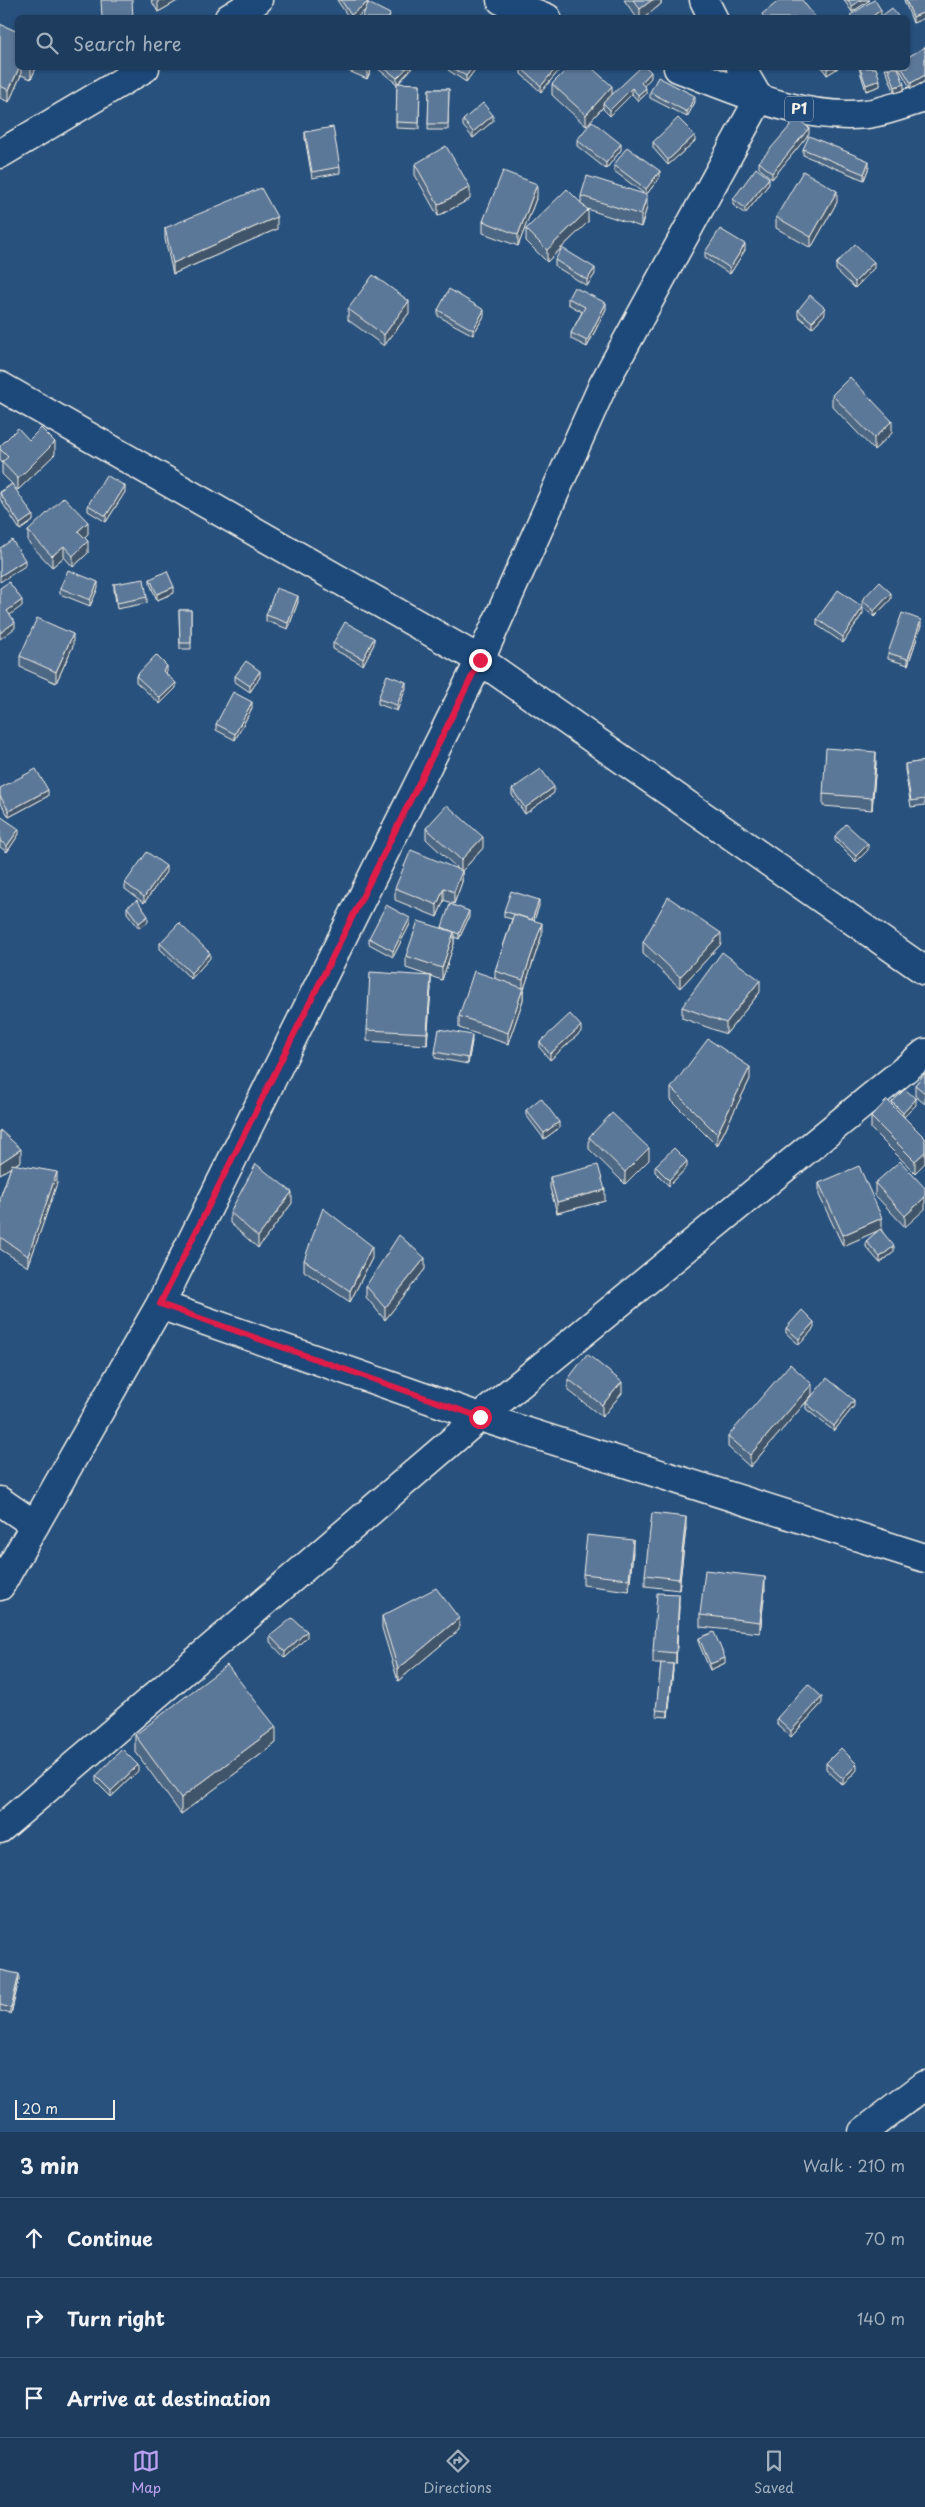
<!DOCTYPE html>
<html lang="en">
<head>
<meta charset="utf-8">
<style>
	body { margin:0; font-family:"Playpen Sans",sans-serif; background:#2b4867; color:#f1f3f6 }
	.scale { position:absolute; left:15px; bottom:12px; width:100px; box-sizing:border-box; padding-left:5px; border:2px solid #f4f1e8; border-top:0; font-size:14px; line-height:18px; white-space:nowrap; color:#f4f1e8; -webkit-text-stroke:4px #1f4a7a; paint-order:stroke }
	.stop { position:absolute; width:15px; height:15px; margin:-11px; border:4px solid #e11d48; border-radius:50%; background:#fff }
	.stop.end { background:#e11d48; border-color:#fff; box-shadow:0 1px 5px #0008 }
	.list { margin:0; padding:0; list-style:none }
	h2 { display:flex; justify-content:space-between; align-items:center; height:65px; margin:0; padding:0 20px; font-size:21px }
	h2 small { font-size:16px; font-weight:400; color:#a1aebc }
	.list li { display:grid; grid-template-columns:32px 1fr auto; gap:15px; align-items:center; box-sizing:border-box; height:80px; padding:0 20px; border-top:1px solid #3c5673 }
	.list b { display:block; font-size:19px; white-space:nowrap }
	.list em { font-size:16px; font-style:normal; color:#a1aebc }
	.icon { flex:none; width:28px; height:28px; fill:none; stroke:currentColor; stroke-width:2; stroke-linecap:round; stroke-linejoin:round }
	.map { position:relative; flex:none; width:925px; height:2132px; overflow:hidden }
	.search { position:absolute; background:#1e3d5e; box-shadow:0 1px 4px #0004; left:15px; right:15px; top:15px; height:55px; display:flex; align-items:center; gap:12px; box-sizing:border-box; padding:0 18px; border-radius:8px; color:#a1aebc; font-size:19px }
	.sheet { height:305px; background:#1e3d5e }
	nav { display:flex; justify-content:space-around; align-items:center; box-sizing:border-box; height:70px; border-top:1px solid #3c5673; background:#1e3d5e; font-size:14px; color:#a1aebc }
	nav a { display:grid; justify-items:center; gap:2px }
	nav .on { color:#bca0f2 }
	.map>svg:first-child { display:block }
</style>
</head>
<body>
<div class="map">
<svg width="925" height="2132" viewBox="0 0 925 2132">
	<rect width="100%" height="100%" fill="#28517e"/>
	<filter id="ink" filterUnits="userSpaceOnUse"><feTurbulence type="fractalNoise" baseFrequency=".02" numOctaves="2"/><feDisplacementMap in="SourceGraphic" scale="10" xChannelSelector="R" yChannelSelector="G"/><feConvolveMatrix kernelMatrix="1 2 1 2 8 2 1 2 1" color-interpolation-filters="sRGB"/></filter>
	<g filter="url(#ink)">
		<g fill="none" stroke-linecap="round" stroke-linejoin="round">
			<g stroke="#f4f1e8" stroke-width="31">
				<path id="minor" d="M704 0 713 18
					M229 18 258 0
					M0 154 145 68
					M0 386 480 660 925 971
					M160 1305 480 1417 925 1558
					M0 1501 35 1525
					M0 1586 160 1305 480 660 603 385 759 99 741 68
					M0 1829 480 1417 925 1053
					M863 2132 925 2085"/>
			</g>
			<g stroke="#f4f1e8" stroke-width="31">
				<path id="major" d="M501 0 547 18
					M678 68C737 90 801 121 866 114 885 112 906 103 925 98"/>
			</g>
			<use href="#minor" stroke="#1f4a7a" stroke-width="28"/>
			<use href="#major" stroke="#1f4a7a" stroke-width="28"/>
		</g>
		<path fill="#4e6784" stroke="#f4f1e8" d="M151 0H179L158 12Z
			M337 0H366L368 4 390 18 365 10 356 18H349Z
			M624 0H661V4L644 18H637Z
			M844 0H870L852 12Z
			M904 0H925V18L913 23Z
			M0 24 18 68H36L31 79 21 75 9 102 0 98Z
			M925 47V81L911 89 899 68H908Z
			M344 68H372L367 79 344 69Z
			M377 68H412L398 84H420L419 129 396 128 397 84Z
			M448 68H476L466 82 448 70Z
			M521 68H561L541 92 521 74Z
			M822 68H838L827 75Z
			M859 68H876L880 86 866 91Z
			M885 68H898L904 90 895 93Z
			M651 78 643 86 646 94 638 101 632 94 610 116 603 109V107L586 126 552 95V84L612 94Z
			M429 89H449L448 130H428Z
			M650 92 695 102 687 117 650 98Z
			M463 120 493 121 473 138 463 126Z
			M305 132 340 167V173L312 178 305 138Z
			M809 134 772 179 759 168V162Z
			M577 140 621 150 606 169 577 146Z
			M695 141 668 165 653 148V142Z
			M803 149 869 167 864 180 803 155Z
			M415 164 470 199 438 216 415 175Z
			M614 165 660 177 646 195 614 171Z
			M769 184 745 214 733 205V199Z
			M537 196 518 246 483 233V221Z
			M581 196 647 207 641 227 587 209 588 222 547 262 526 241V229L581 203Z
			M837 202 811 248 776 228V217Z
			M165 228 277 229 173 274 165 239Z
			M745 250 730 274 705 258V252Z
			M555 260 595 274 587 286 555 266Z
			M836 264 874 268 855 288 836 270Z
			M568 298 606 309 587 347 571 339V333L582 312 568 304Z
			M348 309 409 313 384 346 348 320Z
			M438 310 484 316 473 335 438 316Z
			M798 310 825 314 812 328 798 316Z
			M832 395 892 433 874 450 832 406Z
			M29 440 55 454 18 490 14 487 33 521 20 530 0 499V492L12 484 2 474V463L0 460V446Z
			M125 492 106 522 88 511V505Z
			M28 531 88 534 84 537 88 553 73 567 64 557 52 567 28 542Z
			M150 579 174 593 157 600 150 584Z
			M114 584 147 597V603L117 609 114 590Z
			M60 588H98L90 606 60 594Z
			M891 599 874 617 862 606V600Z
			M298 602 288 629 266 621V615Z
			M179 610H191V649H180Z
			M863 613 843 643 817 625V619Z
			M921 626 908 665 888 659V653Z
			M333 643 374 644 363 665 333 649Z
			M73 646 56 683 20 667V656Z
			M167 672 166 673 176 688 160 704 136 682V676Z
			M235 676 260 677 250 692 235 682Z
			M406 688 397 711 378 704V699Z
			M252 708 235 740 216 730V724Z
			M925 761V805L911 807 905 770V764Z
			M876 763 872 810 823 806V794Z
			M0 788 48 796 9 817 0 802Z
			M512 789 554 793 525 814 512 795Z
			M0 816 19 834 7 852 0 847Z
			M426 828 483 848 462 871V882L454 904 444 900 437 917 395 900V888L459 870 426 839Z
			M835 836 868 850 856 862 835 841Z
			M166 872 144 903 125 889V883Z
			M539 906 534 920 542 934 523 992V1000L508 1044 459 1028V1016L495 979V971L512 919 504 917V911Z
			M127 907 148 922 139 928 127 913Z
			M469 917 459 939 454 937V944L442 980 406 968V956L442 928V927Z
			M410 924 393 957 369 944V938Z
			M643 942 721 944 680 988 643 954Z
			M160 943 210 958 191 979 160 949Z
			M431 987 427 1045 367 1041V1030Z
			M760 992 726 1034 682 1018V1007Z
			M581 1032 550 1060 540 1048V1042Z
			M472 1041 468 1064 435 1058V1052Z
			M925 1073V1104L915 1096V1085Z
			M750 1079 717 1146 671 1100V1088Z
			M892 1102 916 1105 904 1117 925 1138V1163L915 1173 871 1129V1117L892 1105Z
			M526 1110 559 1128 544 1139 526 1115Z
			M0 1130 21 1161 15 1165 57 1183 28 1267 0 1249V1198L11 1167 0 1174Z
			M589 1137 649 1160 625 1184 589 1149Z
			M655 1166 687 1167 669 1186 655 1172Z
			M550 1177 605 1201 557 1213 550 1188Z
			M819 1183 882 1229H881L894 1252 880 1263 866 1247V1241L879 1230 843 1246 819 1195Z
			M875 1183 925 1188 905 1227 875 1195Z
			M292 1203 258 1248 230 1223V1212Z
			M372 1258 350 1302 304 1271V1260Z
			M425 1269 385 1320 366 1297V1286Z
			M786 1328H814L799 1345 786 1333Z
			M568 1379 622 1393 602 1417 568 1390Z
			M812 1395 750 1467 728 1447V1436Z
			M806 1403 854 1406 834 1431 806 1409Z
			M686 1528 679 1590 645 1586V1575Z
			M633 1552 629 1591 583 1585V1574Z
			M765 1589 760 1633 700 1627V1615Z
			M679 1606 676 1664H669L673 1670 668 1717 656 1716 661 1663H653V1651Z
			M382 1616 459 1630 398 1681 382 1628Z
			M270 1636 307 1637 285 1658 270 1642Z
			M699 1638 725 1663 710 1670 699 1644Z
			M822 1703 791 1737 777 1724V1718Z
			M135 1735 276 1743 181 1814 135 1751Z
			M826 1763 857 1770 843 1785 826 1769Z
			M138 1771 111 1797 96 1782V1776Z
			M0 1970 19 1980 11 2014 0 2011Z"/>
		<path fill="#40546b" stroke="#f4f1e8" d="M159 0H179L158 12V1Z
			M652 0H661V4L644 18H640V9Z
			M861 0H870L852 12V6Z
			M368 2V8L356 18H351V15Z
			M881 10V16L879 18H870Z
			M925 12V18L913 23V17Z
			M19 68H21V75L9 102V90Z
			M31 68H36L31 79Z
			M367 68H372L367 79Z
			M407 68H412L397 84V78Z
			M472 68H476L466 82V76Z
			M556 68H561L541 92V86Z
			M830 68H838L827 75V69Z
			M651 72V78L641 89V83Z
			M925 75V81L911 89V83Z
			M880 80V86L866 91V85Z
			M904 84V90L895 93V87Z
			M612 86V97L603 103V107L586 126V115Z
			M632 88V94L610 116V110Z
			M646 88V94L638 101V95Z
			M695 96V102L687 117V112Z
			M493 115V121L473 138V132Z
			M809 128V134L772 179V173Z
			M695 135V141L668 165V160Z
			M621 144V150L606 169V163Z
			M869 161V167L864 180V174Z
			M660 171V177L646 195V189Z
			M769 178V184L745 214V208Z
			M537 184V196L518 246V235Z
			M470 187V199L438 216V205Z
			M837 191V202L811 248V237Z
			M647 195V207L641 227V215Z
			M588 210V222L547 262V250Z
			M277 217V229L173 274V263Z
			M745 244V250L730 274V268Z
			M874 262V268L855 288V282Z
			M595 268V274L587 286V280Z
			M409 301V313L384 346V335Z
			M606 303V309L587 347V341Z
			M825 308V314L812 328V322Z
			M484 310V316L473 335V330Z
			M892 421V433L874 450V438Z
			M55 442V454L18 490V479Z
			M125 486V492L106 522V516Z
			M33 515V521L20 530V524Z
			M88 522V534L78 543V531Z
			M88 541V553L73 567V556Z
			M64 546V557L52 567V556Z
			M25 560V566L0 582V576Z
			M98 582V588L90 606V600Z
			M174 587V593L157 600V594Z
			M891 593V599L874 617V611Z
			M298 596V602L288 629V623Z
			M22 600V606L7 617V611Z
			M863 607V613L843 643V637Z
			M921 620V626L908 665V659Z
			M15 622V628L0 639V633Z
			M73 634V646L56 683V672Z
			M374 638V644L363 665V659Z
			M167 666V672L163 677V671Z
			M260 671V677L250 692V686Z
			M406 682V688L397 711V705Z
			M176 683V688L160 704V698Z
			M252 702V708L235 740V734Z
			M876 752V763L872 810V798Z
			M554 787V793L525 814V808Z
			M48 790V796L9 817V811Z
			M19 829V834L7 852V846Z
			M483 837V848L462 871V882L454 904V892L461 872V860Z
			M868 844V850L856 862V856Z
			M166 866V872L144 903V897Z
			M444 888V900L437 917V905Z
			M539 900V906L532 926V920Z
			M469 911V917L459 939V934Z
			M148 916V922L139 928V923Z
			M410 918V924L393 957V951Z
			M542 923V934L523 992V1000L508 1044V1033L523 988V980Z
			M454 932V944L442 980V968Z
			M721 933V944L680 988V977Z
			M210 953V958L191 979V973Z
			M431 976V987L427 1045V1033Z
			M760 980V992L726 1034V1023Z
			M581 1026V1032L550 1060V1054Z
			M472 1035V1041L468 1064V1058Z
			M750 1067V1079L717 1146V1134Z
			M916 1099V1105L903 1118V1113Z
			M559 1122V1128L544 1139V1133Z
			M649 1148V1160L625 1184V1172Z
			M21 1149V1161L0 1174V1163Z
			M925 1152V1163L915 1173V1161Z
			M687 1161V1167L669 1186V1180Z
			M57 1172V1183L28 1267V1256Z
			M605 1190V1201L557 1213V1202Z
			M292 1192V1203L258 1248V1237Z
			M925 1197V1209L905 1227V1216Z
			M882 1218V1229L843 1246V1235Z
			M372 1246V1258L350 1302V1291Z
			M894 1246V1252L880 1263V1257Z
			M425 1258V1269L385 1320V1308Z
			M814 1322V1328L799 1345V1339Z
			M622 1382V1393L602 1417V1405Z
			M812 1384V1395L750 1467V1455Z
			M854 1400V1406L834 1431V1426Z
			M686 1517V1528L679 1590V1579Z
			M633 1540V1552L629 1591V1579Z
			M765 1577V1589L760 1633V1622Z
			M679 1594V1606L676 1664V1653Z
			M459 1618V1630L398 1681V1669Z
			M307 1631V1637L285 1658V1652Z
			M725 1658V1663L710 1670V1664Z
			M673 1664V1670L668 1717V1711Z
			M822 1697V1703L791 1737V1731Z
			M276 1727V1743L181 1814V1798Z
			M857 1764V1770L843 1785V1779Z
			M138 1765V1771L111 1797V1791Z
			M19 1974V1980L11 2014V2008Z"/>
		<path fill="#5b7899" stroke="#f4f1e8" d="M101 0H132L133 18H102Z
			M341 0H366L368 2 351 15Z
			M633 0H652L640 9Z
			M780 0H802L816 18H764L762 14Z
			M848 0H861L852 6Z
			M874 0H875L881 10 870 18H852L850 15Z
			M906 0H925V12L913 17Z
			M368 3 390 14 389 18H362Z
			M892 8 899 18H879Z
			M0 24 18 32V68H19L9 90 0 86Z
			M925 47V75L911 83 902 68H908V57Z
			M384 68H407L397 78Z
			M453 68H472L466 76Z
			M521 68H556L541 86Z
			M568 68H592L612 86 586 115 552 84Z
			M640 68H647L651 72 641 83 646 88 638 95 632 88 610 110 603 103Z
			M860 68H876L880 80 866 85Z
			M888 68H898L904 84 895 87Z
			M658 77 695 96 687 112 650 92Z
			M397 83 420 84 419 123 396 122Z
			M429 89H449L448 124H428Z
			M483 103 493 115 473 132 463 120Z
			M678 118 695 135 668 160 653 142Z
			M797 118 809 128 772 173 759 162Z
			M592 121 621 144 606 163 577 140Z
			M333 127 340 167 312 172 305 132Z
			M809 136 869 161 864 174 803 149Z
			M446 146 470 187 438 205 415 164Z
			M627 147 660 171 646 189 614 165Z
			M756 168 769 178 745 208 733 199Z
			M503 171 537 184 518 235 483 221Z
			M803 171 837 191 811 237 776 217Z
			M587 176 647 195 641 215 581 196Z
			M261 188 277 217 173 263 165 228Z
			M567 189 588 210 547 250 526 229Z
			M720 229 745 244 730 268 705 252Z
			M855 244 874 262 855 282 836 264Z
			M562 248 595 268 587 280 555 260Z
			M373 275 409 301 384 335 348 309Z
			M574 287 606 303 587 341 571 333 585 307 568 298Z
			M449 289 484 310 473 330 438 310Z
			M810 295 825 308 812 322 798 310Z
			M850 377 892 421 874 438 832 395Z
			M18 428 29 440 41 428 55 442 18 479 2 462 8 457 0 449V446Z
			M106 475 125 486 106 516 88 505Z
			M12 484 33 515 20 524 0 493Z
			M64 497 88 522 78 531 88 541 73 556 64 546 52 556 28 531Z
			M12 540 25 560 0 576V548Z
			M68 570 98 582 90 600 60 588Z
			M167 571 174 587 157 594 150 579Z
			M144 579 147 597 117 603 114 584Z
			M9 582 22 600 7 611 15 622 0 633V588Z
			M879 582 891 593 874 611 862 600Z
			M276 588 298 596 288 623 266 615Z
			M838 590 863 607 843 637 817 619Z
			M179 610H191V643H180Z
			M902 613 921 620 908 659 888 653Z
			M37 618 73 634 56 672 20 656Z
			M345 622 374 638 363 659 333 643Z
			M156 655 167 666 163 671 176 683 160 698 136 676Z
			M246 661 260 671 250 686 235 676Z
			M387 675 406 682 397 705 378 699Z
			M233 692 252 702 235 734 216 724Z
			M826 748 876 752 872 798 823 794Z
			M925 761V799L911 801 905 764Z
			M36 769 48 790 9 811 0 796V788Z
			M541 769 554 787 525 808 512 789Z
			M447 805 483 837 461 860 426 828Z
			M0 816 19 829 7 846 0 841Z
			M846 824 868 844 856 856 835 836Z
			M411 850 462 871 454 892 444 888 437 905 395 888Z
			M147 852 166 866 144 897 125 883Z
			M511 891 539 900 532 920 504 911Z
			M668 897 721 933 680 977 643 942Z
			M137 900 148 916 139 923 127 907Z
			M450 904 469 911 459 934 442 927Z
			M386 905 410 918 393 951 369 938Z
			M514 914 542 923 523 980 495 971Z
			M418 921 454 932 442 968 406 956Z
			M179 923 210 953 191 973 160 943Z
			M722 952 760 980 726 1023 682 1007Z
			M474 971 523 988 508 1033 459 1016Z
			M370 972 431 976 427 1033 367 1030Z
			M570 1014 581 1026 550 1054 540 1042Z
			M439 1029 472 1035 468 1058 435 1052Z
			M708 1039 750 1067 717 1134 671 1088Z
			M925 1073V1093L915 1085Z
			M905 1089 916 1099 903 1113 892 1102Z
			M541 1098 559 1122 544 1133 526 1110Z
			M887 1100 925 1138V1152L915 1161 871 1117Z
			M612 1113 649 1148 625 1172 589 1137Z
			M0 1130 21 1149 0 1163Z
			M674 1148 687 1161 669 1180 655 1166Z
			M900 1161 925 1188V1197L905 1216 875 1183Z
			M12 1164 57 1172 28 1256 0 1237V1198Z
			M256 1164 292 1192 258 1237 230 1212Z
			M598 1165 605 1190 557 1202 550 1177Z
			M859 1166 882 1218 843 1235 819 1183Z
			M323 1208 372 1246 350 1291 304 1260Z
			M880 1229 894 1246 880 1257 866 1241Z
			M399 1235 425 1258 385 1308 366 1286Z
			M802 1310 814 1322 799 1339 786 1328Z
			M587 1354 622 1382 602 1405 568 1379Z
			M790 1364 812 1384 750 1455 728 1436Z
			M827 1378 854 1400 834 1426 806 1403Z
			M652 1513 686 1517 679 1579 645 1575Z
			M587 1535 633 1540 629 1579 583 1574Z
			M705 1570 765 1577 760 1622 700 1615Z
			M436 1588 459 1618 398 1669 382 1616Z
			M657 1593 679 1594 676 1653 653 1651Z
			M292 1618 307 1631 285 1652 270 1636Z
			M714 1632 725 1658 710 1664 699 1638Z
			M661 1663 673 1664 668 1711 656 1710Z
			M227 1665 276 1727 181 1798 135 1735Z
			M808 1684 822 1697 791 1731 777 1718Z
			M841 1748 857 1764 843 1779 826 1763Z
			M122 1749 138 1765 111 1791 96 1776Z
			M0 1970 19 1974 11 2008 0 2005Z"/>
	</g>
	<g fill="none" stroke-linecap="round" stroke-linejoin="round" filter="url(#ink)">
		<path stroke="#e11d48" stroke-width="6" d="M480 1417 160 1304 480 660"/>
	</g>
	<g text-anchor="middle" stroke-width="5" stroke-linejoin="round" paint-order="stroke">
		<rect fill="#1f4a7a" stroke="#b4bfc7" stroke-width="1" x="785" y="96.5" width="28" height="25" rx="4"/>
		<g font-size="15" font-weight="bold" fill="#f4f1e8">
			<text x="799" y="114">P1</text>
		</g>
	</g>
</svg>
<div class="scale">20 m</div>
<div class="stop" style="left:480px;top:1417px"></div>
<div class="stop end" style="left:480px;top:660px"></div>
<div class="search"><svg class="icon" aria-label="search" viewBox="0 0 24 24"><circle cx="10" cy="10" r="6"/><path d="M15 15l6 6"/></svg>Search here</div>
</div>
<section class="sheet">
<h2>3 min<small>Walk · 210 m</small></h2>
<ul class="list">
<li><svg class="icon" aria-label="ahead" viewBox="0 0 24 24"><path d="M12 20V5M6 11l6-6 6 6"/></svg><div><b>Continue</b></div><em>70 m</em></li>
<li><svg class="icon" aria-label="right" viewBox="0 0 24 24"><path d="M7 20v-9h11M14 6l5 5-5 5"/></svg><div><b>Turn right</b></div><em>140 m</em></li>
<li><svg class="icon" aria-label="arrive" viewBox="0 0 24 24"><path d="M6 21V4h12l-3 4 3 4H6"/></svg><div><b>Arrive at destination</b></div></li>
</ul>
</section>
<nav>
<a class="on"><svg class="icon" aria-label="map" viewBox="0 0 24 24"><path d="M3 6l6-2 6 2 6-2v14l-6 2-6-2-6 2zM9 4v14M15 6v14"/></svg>Map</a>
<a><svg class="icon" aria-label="directions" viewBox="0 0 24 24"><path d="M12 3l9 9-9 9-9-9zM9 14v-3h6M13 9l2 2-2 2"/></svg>Directions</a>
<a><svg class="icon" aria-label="saved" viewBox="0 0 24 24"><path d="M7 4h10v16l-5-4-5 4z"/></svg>Saved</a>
</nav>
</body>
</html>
